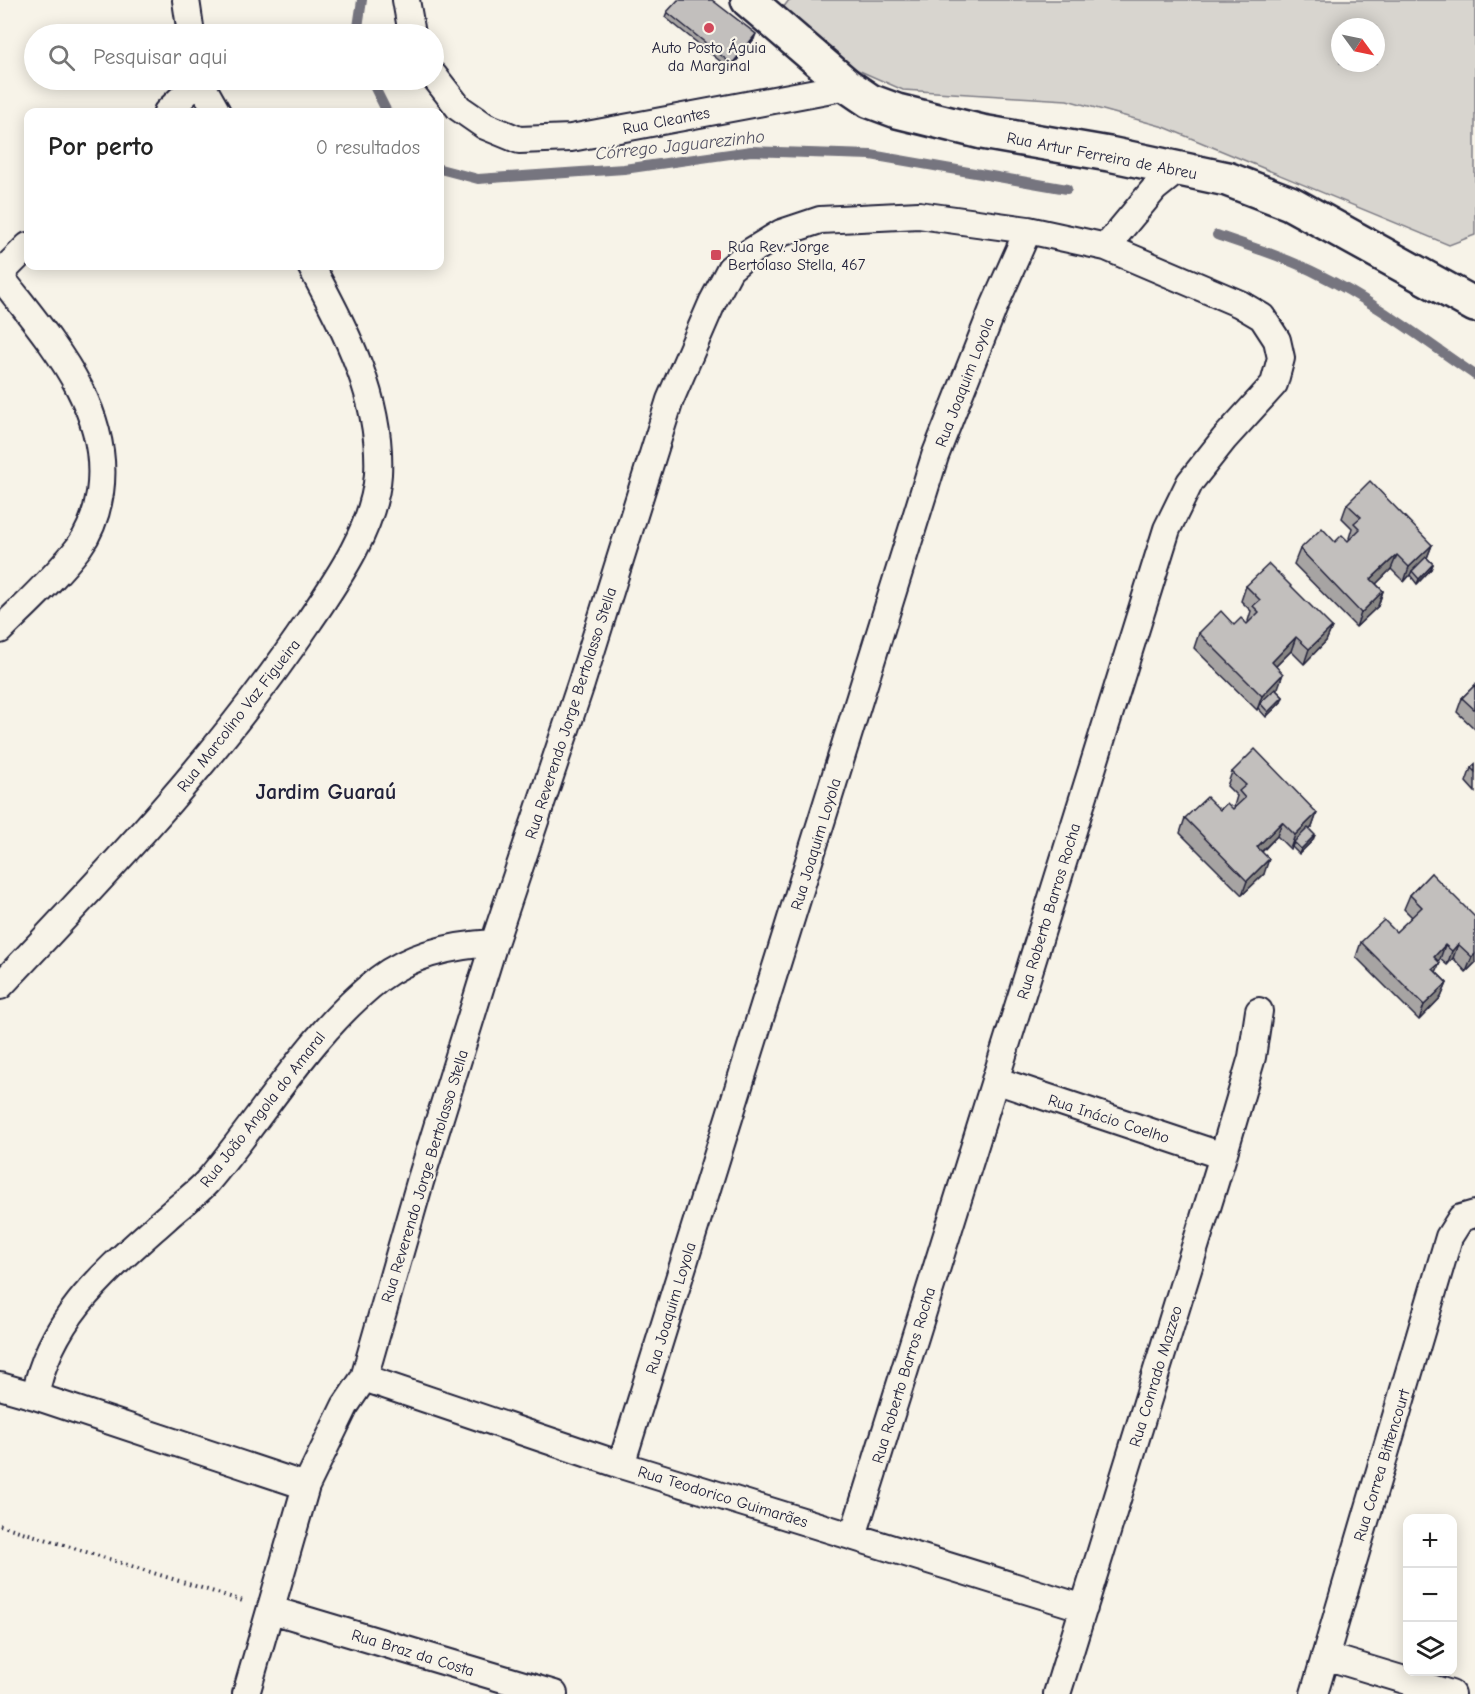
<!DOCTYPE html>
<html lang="pt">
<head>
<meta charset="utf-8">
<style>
	body { margin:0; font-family:"Comic Neue",sans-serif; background:#f2f2f2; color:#222 }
	.controls { position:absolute; right:18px; bottom:18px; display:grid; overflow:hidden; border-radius:12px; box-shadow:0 3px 15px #0003 }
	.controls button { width:54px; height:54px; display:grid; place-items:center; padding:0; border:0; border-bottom:2px solid #e0e0e0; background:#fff; color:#222; font:30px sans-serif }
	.compass { position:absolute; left:1331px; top:18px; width:54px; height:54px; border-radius:50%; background:#fff; box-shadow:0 3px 15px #0003; rotate:123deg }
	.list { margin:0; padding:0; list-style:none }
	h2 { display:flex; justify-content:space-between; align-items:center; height:78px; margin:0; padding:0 24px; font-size:26px }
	h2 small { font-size:20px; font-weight:400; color:#767676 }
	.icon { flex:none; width:33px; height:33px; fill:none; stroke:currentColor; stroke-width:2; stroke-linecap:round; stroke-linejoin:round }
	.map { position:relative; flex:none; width:1475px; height:1694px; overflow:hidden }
	.search { position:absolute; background:#fff; box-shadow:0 3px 15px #0003; left:24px; top:24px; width:420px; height:66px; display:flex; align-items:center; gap:15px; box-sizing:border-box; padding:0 21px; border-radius:33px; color:#767676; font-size:22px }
	.panel { position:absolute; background:#fff; box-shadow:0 3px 15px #0003; left:24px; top:108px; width:420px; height:162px; border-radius:12px }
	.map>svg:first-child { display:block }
</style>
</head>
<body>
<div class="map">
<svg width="1475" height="1694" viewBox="0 0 1475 1694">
	<rect width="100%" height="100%" fill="#f7f3e8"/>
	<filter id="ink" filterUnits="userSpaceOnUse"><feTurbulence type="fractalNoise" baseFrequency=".0167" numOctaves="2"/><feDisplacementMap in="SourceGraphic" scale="12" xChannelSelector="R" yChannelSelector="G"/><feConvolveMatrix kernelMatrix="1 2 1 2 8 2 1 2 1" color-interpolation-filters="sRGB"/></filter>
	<g filter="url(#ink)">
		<path fill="#d8d5cf" stroke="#7d7c85" stroke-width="1.5" fill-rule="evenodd" d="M789 0H1475V235L1449 245 1164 127 1067 100 903 90 842 63 783 8ZM1340 27H1376V63H1340Z"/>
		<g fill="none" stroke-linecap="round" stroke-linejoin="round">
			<path stroke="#76747f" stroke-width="10" d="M357 34 362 0
				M371 80 387 112
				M440 169 478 179 624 169 751 151 871 155 1067 189
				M1217 235C1252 247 1287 258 1320 275 1375 302 1425 341 1475 375"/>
			<g stroke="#22223b" stroke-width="30">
				<path id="street" d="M186 0 191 34
					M406 0 412 34
					M434 76 459 108 485 126 519 140 571 138 848 86
					M199 80 217 112
					M167 112 199 81
					M1106 247 1155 188 1180 168
					M0 274 28 246
					M0 276C49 340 112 407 100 493 97 512 90 532 79 547 56 577 26 604 0 630
					M0 986C110 870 221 753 310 620 338 579 375 525 378 474 382 398 345 330 311 266
					M995 1080 1223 1156
					M364 1378 621 1465 1084 1608
					M0 1386 35 1396
					M621 1465 935 456 993 309 1028 230
					M306 1486 35 1396C50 1316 108 1270 166 1218 179 1206 195 1195 207 1182 264 1115 309 1034 379 979 412 954 454 945 494 943
					M272 1610 554 1694
					M1325 1656 1451 1694
					M246 1694 306 1486 345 1406 364 1378 420 1182 494 943 581 684 670 400 713 301 730 269 750 252 781 233 820 220 919 215 1028 230 1106 247 1240 304 1262 317 1277 340 1281 358 1274 384 1224 439 1190 482 1167 529 853 1536
					M1057 1694 1223 1156 1252 1057 1259 1011
					M1314 1694 1449 1237 1461 1218 1475 1214"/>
			</g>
			<g stroke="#22223b" stroke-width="38">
				<path id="secondary" d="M748 0 848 86 870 101 897 111 982 132 1109 154 1227 179 1290 203 1475 305"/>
			</g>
			<path stroke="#22223b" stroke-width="4" stroke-dasharray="1.5 4.5" stroke-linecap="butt" d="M0 1525 243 1601"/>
			<use href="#street" stroke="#f7f3e8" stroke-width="26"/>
			<use href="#secondary" stroke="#f7f3e8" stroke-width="33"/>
		</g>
		<path fill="#a7a4a3" stroke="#22223b" stroke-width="1.5" d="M667 12 754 39 730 69 665 17Z
			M1347 504 1432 545 1427 558 1433 564 1431 569 1417 584 1410 575 1404 582 1391 569 1376 584 1383 591 1378 606 1356 627 1294 564 1300 549 1335 542 1348 541 1350 539 1349 538 1352 528 1342 518Z
			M1246 586 1332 627 1326 641 1304 664 1291 651 1276 666 1278 688 1276 690 1283 697 1281 702 1266 717 1258 708 1257 710 1194 648 1199 633 1234 625 1247 624 1249 622 1248 621 1251 611 1241 601Z
			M1475 685V729L1457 712 1462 698Z
			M1475 764V792L1466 782 1471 768Z
			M1232 772 1317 813 1312 827 1310 829 1313 840 1299 854 1292 847 1290 849 1277 836 1262 852 1264 874 1242 895 1180 833 1185 818 1220 810 1233 809 1235 807 1234 806 1237 796 1227 786Z
			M1431 873 1475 963 1466 972 1453 958 1447 965 1440 959 1438 961 1436 972 1447 983 1441 997 1419 1020 1356 957 1361 942 1396 932 1412 917 1404 909 1410 895Z"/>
		<path fill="#888684" stroke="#22223b" stroke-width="1.5" d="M756 34 754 39 730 69 732 64Z
			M1432 545 1426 560 1412 571 1410 575 1404 582 1409 567Z
			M1397 555 1391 569 1366 594 1371 579Z
			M1433 564 1431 569 1417 584 1419 579Z
			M1383 591 1378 606 1356 627 1361 613Z
			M1332 627 1326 641 1304 664 1309 649Z
			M1296 637 1291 651 1266 676 1272 662Z
			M1283 674 1278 688 1262 705 1260 703 1257 710 1262 696Z
			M1283 697 1281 702 1266 717 1268 712Z
			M1317 813 1312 827 1295 844 1294 842 1292 847 1290 849 1295 835Z
			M1282 822 1277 836 1252 861 1257 847Z
			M1315 835 1313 840 1299 854 1301 849Z
			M1269 859 1264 874 1242 895 1247 881Z
			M1458 944 1453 958 1447 965 1452 951Z
			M1445 945 1440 959 1429 971 1434 957Z
			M1475 954V963L1466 972 1472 957Z
			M1440 963 1434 977 1433 969Z
			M1447 983 1441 997 1419 1020 1424 1005Z"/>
		<path fill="#c2bfbd" stroke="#22223b" stroke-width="1.5" d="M678 0H712L756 34 732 64 667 12Z
			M1370 481 1432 545 1409 567 1397 555 1390 561 1371 579 1383 591 1361 613 1300 549 1322 528 1335 542 1342 535 1348 541 1360 529 1354 523 1361 517 1347 504Z
			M1426 557 1433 564 1419 579 1412 571Z
			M1269 564 1332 627 1309 649 1296 637 1272 662 1283 674 1262 696 1199 633 1221 611 1234 625 1241 618 1247 624 1259 612 1253 606 1260 600 1246 586Z
			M1475 685V710L1462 698Z
			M1275 689 1283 697 1268 712 1260 703Z
			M1255 749 1317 813 1295 835 1282 822 1257 847 1269 859 1247 881 1185 818 1207 797 1220 810 1227 803 1233 809 1245 798 1239 791 1246 785 1232 772Z
			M1475 764V772L1471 768Z
			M1308 828 1315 835 1301 849 1294 842Z
			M1431 873 1475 917V954L1472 957 1458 944 1452 951 1445 945 1434 957 1440 963 1433 969 1447 983 1424 1005 1361 942 1384 920 1396 932 1422 907 1410 895Z"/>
	</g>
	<g fill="#d1495b" stroke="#f7f3e8" stroke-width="2">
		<circle cx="709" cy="28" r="6"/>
		<rect x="710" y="249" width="12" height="12" rx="3"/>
	</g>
	<g text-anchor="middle" stroke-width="4.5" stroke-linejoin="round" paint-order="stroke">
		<g font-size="16" fill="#22223b" stroke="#f7f3e8">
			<text x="709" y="53">Auto Posto Águia<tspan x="709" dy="18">da Marginal</tspan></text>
			<text x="728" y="252" text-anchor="start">Rua Rev. Jorge<tspan x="728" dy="18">Bertolaso Stella, 467</tspan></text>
		</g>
		<g font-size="16" fill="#22223b" stroke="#f7f3e8">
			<text transform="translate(666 120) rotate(-11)" y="6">Rua Cleantes</text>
			<text transform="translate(1102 155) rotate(11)" y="6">Rua Artur Ferreira de Abreu</text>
			<text transform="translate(964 382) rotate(-69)" y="6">Rua Joaquim Loyola</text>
			<text transform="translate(570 713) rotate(-72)" y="6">Rua Reverendo Jorge Bertolasso Stella</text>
			<text transform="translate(238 715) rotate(-52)" y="6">Rua Marcolino Vaz Figueira</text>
			<text transform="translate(815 844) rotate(-73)" y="6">Rua Joaquim Loyola</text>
			<text transform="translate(1048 911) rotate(-73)" y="6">Rua Roberto Barros Rocha</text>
			<text transform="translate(262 1109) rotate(-52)" y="6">Rua João Angola do Amaral</text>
			<text transform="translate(1109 1118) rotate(18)" y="6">Rua Inácio Coelho</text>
			<text transform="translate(424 1176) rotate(-73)" y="6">Rua Reverendo Jorge Bertolasso Stella</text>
			<text transform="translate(670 1308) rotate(-73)" y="6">Rua Joaquim Loyola</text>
			<text transform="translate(903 1375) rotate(-73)" y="6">Rua Roberto Barros Rocha</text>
			<text transform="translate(1155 1376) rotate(-73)" y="6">Rua Conrado Mazzeo</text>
			<text transform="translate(1381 1465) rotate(-73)" y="6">Rua Correa Bittencourt</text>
			<text transform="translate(723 1496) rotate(17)" y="6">Rua Teodorico Guimarães</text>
			<text transform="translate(413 1652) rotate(17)" y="6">Rua Braz da Costa</text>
		</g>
		<g font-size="18" font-style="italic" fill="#535263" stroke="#f7f3e8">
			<text transform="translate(680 145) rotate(-6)" y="6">Córrego Jaguarezinho</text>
		</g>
		<g font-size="22" font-weight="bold" fill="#22223b" stroke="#f7f3e8">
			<text x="326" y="799">Jardim Guaraú</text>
		</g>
	</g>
</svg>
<div class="controls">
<button>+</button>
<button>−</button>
<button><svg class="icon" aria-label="layers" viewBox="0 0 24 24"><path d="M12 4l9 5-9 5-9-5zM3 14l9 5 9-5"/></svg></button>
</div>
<svg class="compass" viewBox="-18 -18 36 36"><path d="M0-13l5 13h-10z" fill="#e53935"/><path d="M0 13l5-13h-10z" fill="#767676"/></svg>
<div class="search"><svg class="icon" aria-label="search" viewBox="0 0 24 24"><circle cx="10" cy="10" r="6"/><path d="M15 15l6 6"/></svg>Pesquisar aqui</div>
<section class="panel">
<h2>Por perto<small>0 resultados</small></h2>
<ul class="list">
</ul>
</section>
</div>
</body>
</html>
